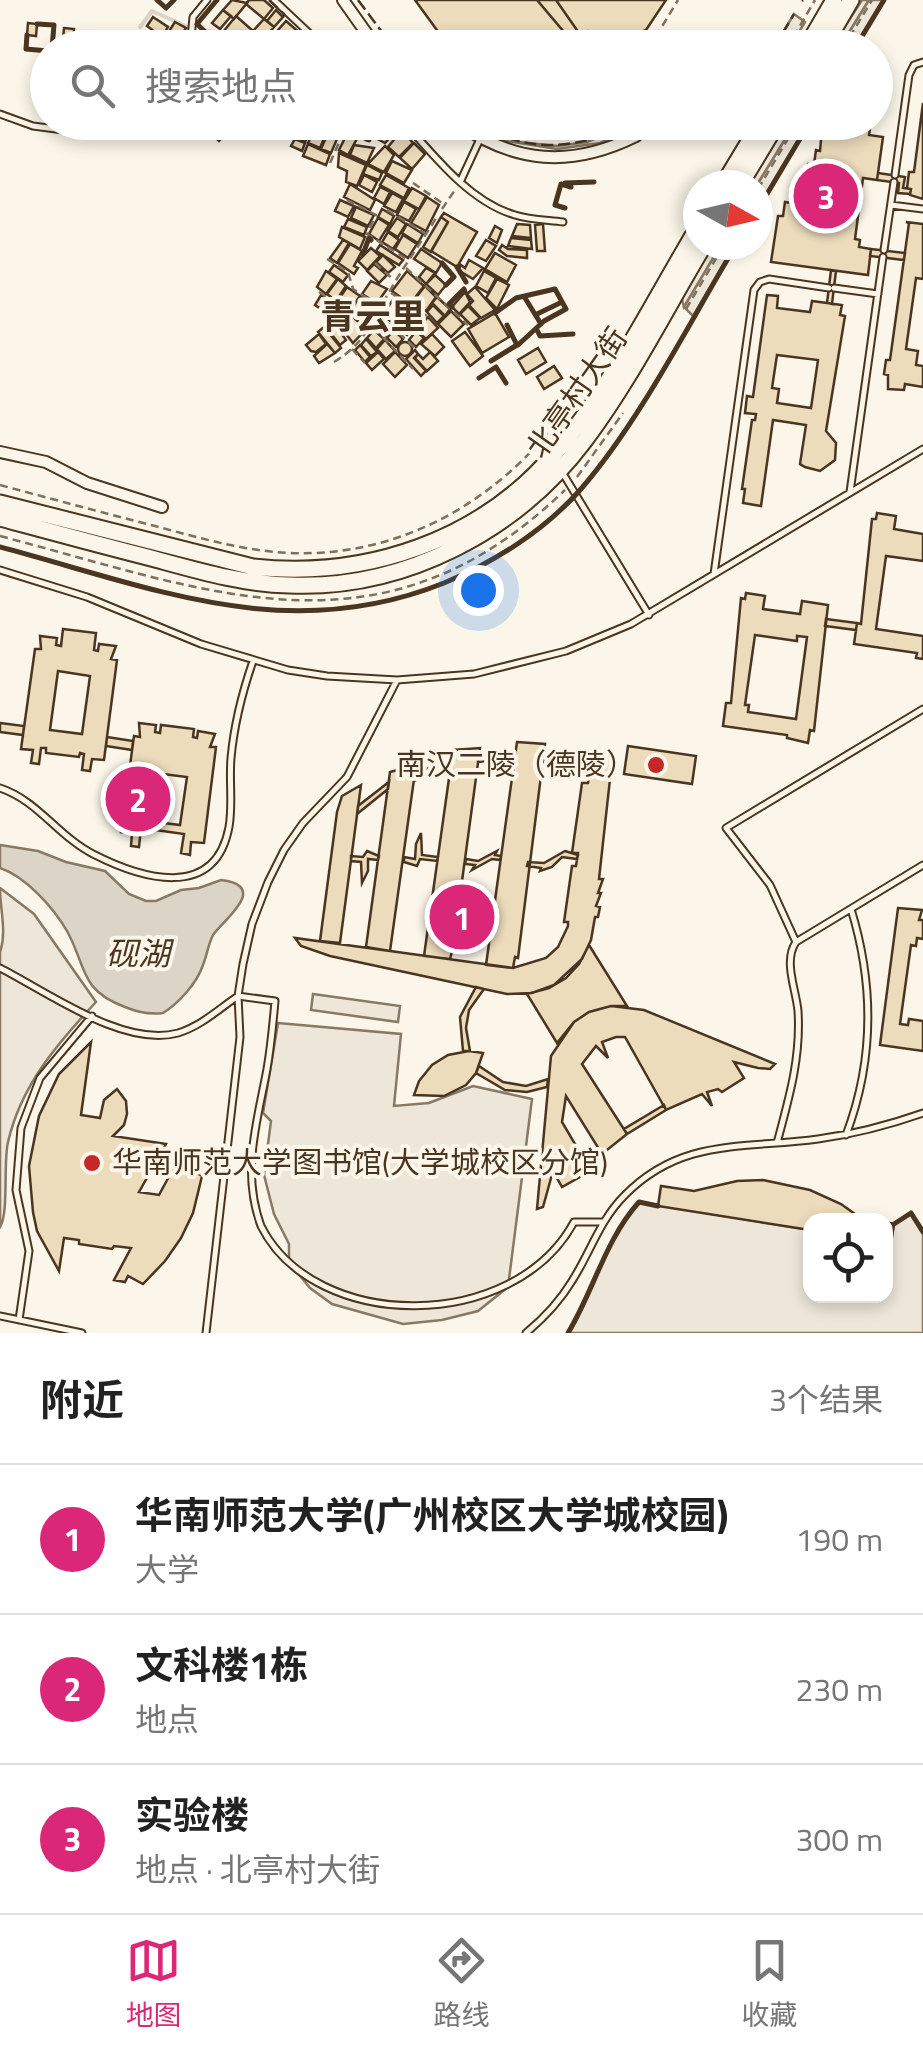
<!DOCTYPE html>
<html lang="zh">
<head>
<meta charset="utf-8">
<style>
	body { margin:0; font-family:"Titillium Web","Noto Sans SC",sans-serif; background:#f2f2f2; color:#222 }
	.controls { position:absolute; right:30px; bottom:30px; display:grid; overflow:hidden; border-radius:20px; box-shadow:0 5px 15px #0003 }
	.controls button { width:90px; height:90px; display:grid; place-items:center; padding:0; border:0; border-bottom:2px solid #e0e0e0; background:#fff; color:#222; font:50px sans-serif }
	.compass { position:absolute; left:683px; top:170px; width:90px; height:90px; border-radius:50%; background:#fff; box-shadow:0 5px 15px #0003; rotate:98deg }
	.you { position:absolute; left:478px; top:590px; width:35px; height:35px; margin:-25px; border:8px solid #fff; border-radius:50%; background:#1a73e8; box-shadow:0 0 0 15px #1a73e833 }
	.badge { display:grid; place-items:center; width:65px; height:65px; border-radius:50%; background:#db2777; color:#fff; font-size:32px; font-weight:700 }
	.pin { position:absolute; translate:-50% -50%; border:5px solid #fff; box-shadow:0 2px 10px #0006 }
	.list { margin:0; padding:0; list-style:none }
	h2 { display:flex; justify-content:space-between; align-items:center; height:130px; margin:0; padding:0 40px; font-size:42px }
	h2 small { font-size:32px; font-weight:400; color:#767676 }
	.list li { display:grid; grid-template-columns:65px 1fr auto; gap:30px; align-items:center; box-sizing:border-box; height:150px; padding:0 40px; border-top:2px solid #e0e0e0 }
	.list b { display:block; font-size:38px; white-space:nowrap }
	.list p { margin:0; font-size:32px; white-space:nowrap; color:#767676 }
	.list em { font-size:32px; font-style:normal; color:#767676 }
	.icon { flex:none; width:55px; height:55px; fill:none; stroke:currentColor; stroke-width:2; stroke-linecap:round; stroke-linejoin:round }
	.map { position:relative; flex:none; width:923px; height:1333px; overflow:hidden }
	.search { position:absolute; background:#fff; box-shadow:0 5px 15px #0003; left:30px; right:30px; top:30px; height:110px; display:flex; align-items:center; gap:25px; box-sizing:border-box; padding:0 35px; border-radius:55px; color:#767676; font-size:38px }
	.sheet { height:580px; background:#fff }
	nav { display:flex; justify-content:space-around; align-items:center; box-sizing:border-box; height:140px; border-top:2px solid #e0e0e0; background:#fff; font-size:28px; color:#767676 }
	nav a { display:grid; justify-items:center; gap:5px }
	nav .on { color:#db2777 }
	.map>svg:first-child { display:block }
</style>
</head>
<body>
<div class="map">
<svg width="923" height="1333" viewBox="0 0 923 1333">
	<rect width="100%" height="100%" fill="#fbf6e9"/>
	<path fill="#ede6d9" stroke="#887966" stroke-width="2.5" d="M862 0H869L840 47 831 48Z
		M785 123H795L757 185H748Z
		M711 245H721L684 307 681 296Z
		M0 888 34 914 96 1002C58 1043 21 1085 8 1142 3 1164 9 1213 0 1227V952C7 932 0 909 0 888Z
		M313 994 400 1006 398 1022 311 1010Z
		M278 1023 401 1034 394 1106 429 1103 473 1086 532 1099 508 1287 478 1311 442 1320 403 1324 332 1304 310 1288 289 1262V1244L274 1214 264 1175 271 1121 263 1113Z
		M639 1202 810 1230V1296H886V1243H891L894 1224 911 1213 923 1232V1333H568C594 1290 605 1240 639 1202Z"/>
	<path fill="#ede7d9" stroke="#887966" stroke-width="2.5" d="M869 0H884L855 47H840Z
		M794 14 805 22 790 47H774Z
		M475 123 518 142 557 146 587 142 634 123H643L600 143 557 149 507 141 480 128Z
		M795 123H810L758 209 757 185Z
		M721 245H736L693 316 684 307Z"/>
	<path fill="#dcd4c6" stroke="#887966" stroke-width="2.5" d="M0 845 38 851 66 862 105 871 129 894 146 901H156L181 890 199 888 221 880C271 886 222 921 213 935 208 945 207 955 203 965 197 983 179 1003 163 1013 149 1015 137 1012 125 1007 79 990 87 967 67 931 53 907 26 877 0 868Z"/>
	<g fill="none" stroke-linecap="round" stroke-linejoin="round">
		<path stroke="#dcd4c6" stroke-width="4" d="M140 27 152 11 190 28
			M205 31 218 32 236 48"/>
	</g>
	<path fill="#ecdcbc" stroke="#4a3520" stroke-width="2.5" fill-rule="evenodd" d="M232 0 247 3 234 19 223 10Z
		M249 0H264L273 8 264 19 246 4Z
		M415 0H537L570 39 566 48H450Z
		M537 0H556L579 33 570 39Z
		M556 0H666L646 30 607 45 595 33H579Z
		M223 10 231 16 220 29 212 23Z
		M276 10 283 17 274 27 267 21Z
		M236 16 253 31 264 19 274 27 257 48H241L223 32Z
		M153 17 168 27 162 37 147 26Z
		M286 21 300 33 284 48 272 37Z
		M175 22 186 28 175 46 164 39Z
		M28 23 37 24 36 36 27 35Z
		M64 28 74 29 73 41 63 40Z
		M588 31 599 35 607 48H566L575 35Z
		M302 35 316 47 315 48H291Z
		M923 103V199L910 195 911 189 907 188 909 172H914Z
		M199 122H236L219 141Z
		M302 122 313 125 305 142 296 137Z
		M351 122H373L368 135 349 127Z
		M375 122H395L399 128 385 143 370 135Z
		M831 124 870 129 869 135 883 137 877 180 863 178 855 239 860 240 859 247 871 249 868 275 771 262 778 216H783L785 202 791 203 793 190H799L800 176 806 177 808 164H814L816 150 820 151 821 140Z
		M331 126 340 132 331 153 321 149Z
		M315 128 326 134 320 148 308 143Z
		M349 130 359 135 348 155 339 150Z
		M402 130 413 143 399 157 388 147Z
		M295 139 305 143 302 151 291 146Z
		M414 143 425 154 412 169 400 158Z
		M308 144 330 154 326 165 303 156Z
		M354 145 374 148 367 163 350 155Z
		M385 146 394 155 384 172 368 164Z
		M339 153 366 165 357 186 346 182 347 171 338 167Z
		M392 161 412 170 404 183 386 173Z
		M367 165 382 173 379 180 363 174Z
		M878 173 905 177 903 188 911 189 910 194 898 193 899 183 877 180Z
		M364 175 377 182 372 192 359 185Z
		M386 175 409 188 404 198 380 185Z
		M350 184 375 200 370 210 344 197Z
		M380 187 390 192 384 204 374 198Z
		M412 188 426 196 419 209 404 201Z
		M392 193 403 199 396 212 384 206Z
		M427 197 439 205 426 231 411 223Z
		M340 200 354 206 348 217 335 211Z
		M404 202 416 209 409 221 397 215Z
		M356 207 374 215 368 226 351 218Z
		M382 209 394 216 390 224 378 217Z
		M444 213 477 232 457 267 431 251 448 222 441 217Z
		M441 217 448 222 431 252 423 247Z
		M378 218 389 225 379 241 369 234Z
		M397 218 406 224 398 237 388 231Z
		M348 219 367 227 364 235 344 227Z
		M906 222 923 224V279L916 278 906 349 918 351 916 365 923 366V387L905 384 904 390 888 389V375L884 374 886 360H890L909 223Z
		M407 224 423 234 418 243 402 233Z
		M517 224 530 225 531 238 512 236Z
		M543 224 545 251H537L535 225Z
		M495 226 502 230 497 243 489 238Z
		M342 227 365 237 360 249 339 237Z
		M388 232 399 240 393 249 382 242Z
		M403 235 417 244 408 258 395 249Z
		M511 238 531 240 532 249 508 246Z
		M343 240 349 243 337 263 330 258Z
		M486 240 496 246 486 261 476 256Z
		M350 244 362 251 354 266 358 268 354 274 338 263Z
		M380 245 403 260 399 265 376 251Z
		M502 245 508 249 527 250V258L507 256 499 250Z
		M371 248 380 256 367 270 358 261Z
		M421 249 442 263 436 273 414 259Z
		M871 249 905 253 904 260 870 256Z
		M495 253 516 265 507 282 485 269Z
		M383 255 395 267 388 273 376 262Z
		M469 260 483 268 473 279 458 270 461 265 465 268Z
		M374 264 387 275 379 283 367 271Z
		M334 265 348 275 343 282 329 272Z
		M426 268 435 273 426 284 419 277Z
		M831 270 836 271 832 304 827 303Z
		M326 271 337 279 326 294 317 287Z
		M407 271 424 286 410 304 392 291Z
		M484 271 496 278 488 293 476 286Z
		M435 275 446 285 438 295 426 284Z
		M338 279 346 286 336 301 327 294Z
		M497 279 509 285 497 309 486 298Z
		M371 281 387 289 377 303 362 294Z
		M425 286 436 297 426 311 411 304Z
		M347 287 360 296 350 310 337 302Z
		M475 287 495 310 481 318 469 305 473 301 467 294Z
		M465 292 470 302 459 314 452 307Z
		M321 295 336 306 330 315 315 305Z
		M767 295 778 296 777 308 810 312 812 301 842 305 840 315 845 316 826 431 836 443 835 460 820 471 805 467 800 464 806 425 773 420 761 506 743 503 745 489H742L752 420H755L756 414 745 413 747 396 753 397ZM777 355 818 360 811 408 777 403 779 389 772 388Z
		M360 296 375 306 366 320 351 310Z
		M395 297 406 305 393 323 382 315Z
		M437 297 450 309 445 316 432 303Z
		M407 305 418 314 411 324 399 315Z
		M433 305 444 316 437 323 427 312Z
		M468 306 480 318 471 325 460 314Z
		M338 307 350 315 343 326 331 319Z
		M451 311 464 324 451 337 438 324Z
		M495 313 509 337 482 353 468 329Z
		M351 316 367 328 353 343 342 329Z
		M399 316 412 327 407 335 393 324Z
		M428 317 438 328 426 339 416 330Z
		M382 319 393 327 387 337 375 329Z
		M332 321 346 340 340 345 325 326Z
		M324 327 341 348 335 353 318 332Z
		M374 330 384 339 376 348 367 338Z
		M394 330 403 339 396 347 387 338Z
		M416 331 424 338 416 347 409 340Z
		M465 332 483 356 470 366 452 341Z
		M319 334 326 344 316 352 311 351 306 345Z
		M432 334 444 347 435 356 421 344Z
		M366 339 377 352 371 356 361 345Z
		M385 340 395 351 386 359 377 349Z
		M398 349a7 7 0 1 1 14 0a7 7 0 1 1-14 0Z
		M327 344 335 353 319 363 314 356Z
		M360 345 370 357 365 362 355 350Z
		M538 348 546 362 526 374 518 360Z
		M415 350 418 354 414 358 426 371 421 376 406 359Z
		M378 352 384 359 372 370 366 363Z
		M395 352 407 365 395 377 383 364Z
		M430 352 438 361 427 371 415 358 418 354 423 359Z
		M554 366 562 378 544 389 537 377Z
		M877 513 896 516 894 529 923 534V561L886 556 876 629 923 636V659L916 658 917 653 854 644 857 623 861 624 872 519H876Z
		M746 593 765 596 763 609 800 614 802 601 828 605 814 731 810 730 808 743 787 738V735L723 726 726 703H731L741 598 745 599ZM755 635 797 641V636L807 637 796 719 748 712 749 705H745Z
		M826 619 857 623 856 630 825 626Z
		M63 629 96 633 94 650 98 651 99 644 116 646 111 659 117 660 104 760 92 759 90 771 82 770 84 754 80 753 79 757 46 753V748H41L39 764 31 763 33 750 21 749 35 649H41L40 636 57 638 56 645 61 646ZM58 671 90 676 82 734 50 730Z
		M0 723 24 726 23 735 0 732Z
		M139 723 156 725 155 732 160 733 161 725 194 729 193 737 197 738 198 731 215 734 210 747H216L204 843 191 842 190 855 181 853 184 834 141 828 139 847 131 846 132 833 121 832 134 736 140 737ZM155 773 187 777 180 825 148 821Z
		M107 737 133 741 132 750 106 746Z
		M517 742 545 744 518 958 515 957 513 968 486 965Z
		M628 746 696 756 692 784 624 774Z
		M480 748 453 948 450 959 424 956 453 750Z
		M606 751 613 752 599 879H603L598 893H601L596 906 600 907 598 917H595L591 940 582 959 554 985 532 993 507 994 330 956 301 946 295 938 513 968 546 958 558 947 568 926V922H564L572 866H576L578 853H572L582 783H588L590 770H597Z
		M515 752V757L478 762V757Z
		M544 753 583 759 600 764 598 769 543 759Z
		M451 759V765L414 781 415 774Z
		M416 765 390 951 366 947 390 772Z
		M389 782 388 789 357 814 358 806Z
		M361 785 340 943 320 941 337 812 342 796Z
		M421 833 422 855 438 857 437 861 420 859 417 866 404 862V857L415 859 416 844Z
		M367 851 379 856 378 860 368 859V871L362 883 361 862 351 861V856L363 857Z
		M497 851 495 855 501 856 500 860 492 859 472 870 475 865 465 864 466 859 478 861Z
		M565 851 578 855 577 859 562 857 552 867 540 871 541 868 527 866 528 862 544 863Z
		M898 908 922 910 919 920H923V939L917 938 916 946 911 945 900 1024 908 1025 909 1019 923 1021V1051L880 1045Z
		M589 945 627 1006H611L589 1012 574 1022 557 1043 527 994 549 988 566 978 579 964Z
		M476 987 484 989 469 1010 466 1028 470 1051H463L460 1017Z
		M611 1006 644 1010 775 1064 770 1069 758 1068 734 1062 744 1078 722 1092 718 1089 707 1092 712 1106 702 1094 666 1110 625 1037H616L602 1042 608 1058 596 1046 582 1064 627 1134 602 1154 566 1096 562 1122 588 1166 585 1169 587 1173 562 1187 553 1171 543 1207 537 1209 551 1056 574 1022 589 1012Z
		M91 1042 81 1115 100 1118 104 1100 117 1089 126 1101 127 1114 124 1125 113 1136 166 1144 139 1192 159 1195 179 1158 194 1160 189 1168 202 1176 193 1213 181 1238 165 1261 143 1284 128 1276 125 1282 114 1280 131 1248 114 1246 112 1249 79 1244V1240L64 1238 59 1271 37 1231 33 1212 29 1166 39 1116 59 1074Z
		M469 1051 483 1053 476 1073 466 1085 444 1096 414 1095 419 1081 432 1065 448 1055Z
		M479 1066 503 1082 526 1086 548 1079 547 1087 527 1092 505 1090 476 1073Z
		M664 1105 666 1110 627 1134 624 1129Z
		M589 1152 594 1155 600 1152 602 1154 597 1159 602 1172 593 1162 588 1166 585 1161 591 1157Z
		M763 1180 810 1190 841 1204 862 1219 874 1220H810V1230L658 1206 661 1186 694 1191 737 1181Z
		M886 1222 894 1224 891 1243H886Z"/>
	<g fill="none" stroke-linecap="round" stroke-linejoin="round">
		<g stroke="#4a3520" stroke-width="9">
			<path id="lane" d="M274 0 325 48
				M184 48 191 38 193 17 207 0
				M0 114 33 126 71 131 148 122
				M404 122C434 156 470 202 515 215 530 220 548 220 563 222
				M895 175 909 75 914 65 923 62
				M461 180 480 139
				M891 205 923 209
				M884 250 894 182
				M834 288 878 294
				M562 472 649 615
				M850 492 883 257
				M0 570 87 597 201 644 288 670 327 676 397 680 474 674 566 651 631 624 923 449
				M714 574 754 290 760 282 769 279 829 288
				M923 709 726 828 770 885 796 942 923 865
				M0 788C37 800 58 836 93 854 140 878 215 902 229 827 233 804 229 781 231 758 234 725 242 693 253 661
				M0 968C49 993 124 1048 178 1033 201 1026 219 1009 238 996L275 1001C273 1023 271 1046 267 1069 257 1123 241 1171 261 1226 315 1333 514 1333 574 1222H604
				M846 1135C874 1061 874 984 851 909
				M777 1143C789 1098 801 1058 798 1011 796 989 783 961 796 942
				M0 1316 82 1333
				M19 1320 29 1251 16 1190 21 1128 40 1078 92 1016
				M206 1333 240 1037 238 996 243 964 252 924 268 882 284 850 303 823 347 777 397 680
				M526 1333C544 1318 560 1301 572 1281 590 1253 600 1220 624 1196 681 1137 745 1149 818 1139 854 1134 889 1125 923 1113"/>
		</g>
		<g stroke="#4a3520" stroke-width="14">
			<path id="street" d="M343 0 377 48
				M456 122C515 164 571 168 636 136
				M728 122 757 140
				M645 131 667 122
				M0 452 46 462 87 483 162 507"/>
		</g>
		<g stroke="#4a3520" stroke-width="19">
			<path id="secondary" d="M806 48 834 0
				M823 48 851 0
				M723 185 761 122
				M740 185 778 122
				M0 503 253 567C366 579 480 541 555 453 609 391 655 299 698 227
				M0 518C52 532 103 546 155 559 199 571 243 584 289 585 404 590 517 531 585 440 630 380 665 310 704 245"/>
		</g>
		<path stroke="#7f6f5c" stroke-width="2.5" stroke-dasharray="8 5" stroke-linecap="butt" d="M649 48 678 0
			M787 48 815 0
			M843 48 872 0
			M550 129 582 122
			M330 163 348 122
			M413 183 445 205
			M758 189 798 122
			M347 200 376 215 367 234 408 260
			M442 209 455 190
			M387 210 426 234
			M327 259 348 272 353 289 382 308
			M375 263 394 280
			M406 268 468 325
			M319 292 380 334 413 369
			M391 293 427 316
			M686 309 724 245
			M380 315 415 348
			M352 349 365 363
			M334 362C367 342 372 320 391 289 405 264 423 240 438 215
			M577 477 623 413
			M0 485C52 499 104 513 155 526 200 538 244 551 290 553 412 558 519 488 581 387
			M0 536C213 592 382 666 565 490"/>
		<use href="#lane" stroke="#fbf6e9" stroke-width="5"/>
		<use href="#street" stroke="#fbf6e9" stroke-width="10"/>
		<use href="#secondary" stroke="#fbf6e9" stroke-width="15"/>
		<path stroke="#4a3520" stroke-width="2.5" stroke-dasharray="12 5" stroke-linecap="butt" d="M269 0 284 14 283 17
			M358 0 394 48
			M802 1 803 0
			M774 48 794 14
			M478 122C529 157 582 148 634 122"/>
		<path stroke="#4a3520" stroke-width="5" d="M157 0 166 8 174 0
			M217 0 197 24 222 48
			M37 24 54 25 52 48
			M27 35 26 49 48 51
			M855 48 884 0
			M366 139 369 140
			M565 183 594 182
			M565 208 555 205 561 184 571 187
			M758 209 810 122
			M363 254 369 238 371 240
			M442 263 454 277 446 285
			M457 267 466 282
			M525 298 541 324
			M452 307 449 304 464 289 465 292
			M495 313 516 298 555 289 566 309 544 321 518 345
			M537 314 562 302
			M537 330 540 336 573 334
			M491 361 517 345 507 325
			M479 378 496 367 506 383
			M0 547C154 588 287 646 444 583 495 562 545 530 581 489 640 421 689 323 736 245
			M894 1224 911 1213 923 1232
			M568 1333C594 1290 605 1240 639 1202L658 1206"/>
	</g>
	<g fill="#c62828" stroke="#fbf6e9" stroke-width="4">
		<circle cx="656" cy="765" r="10"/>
		<circle cx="92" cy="1163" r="10"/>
	</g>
	<g text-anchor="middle" stroke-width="8" stroke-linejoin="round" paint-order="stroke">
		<g font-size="30" fill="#4a3520" stroke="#fbf6e9">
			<text transform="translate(577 393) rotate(-55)" y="10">北亭村大街</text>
		</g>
		<g font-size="30" fill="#4a3520" stroke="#fbf6e9" text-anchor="end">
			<text x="636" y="775">南汉二陵（德陵）</text>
			<text x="112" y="1173" text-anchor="start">华南师范大学图书馆(大学城校区分馆)</text>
		</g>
		<g font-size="32" font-style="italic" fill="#4a3520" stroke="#fbf6e9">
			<text x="138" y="965">砚湖</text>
		</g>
		<g font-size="35" font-weight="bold" fill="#4a3520" stroke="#fbf6e9">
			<text x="373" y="329">青云里</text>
		</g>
	</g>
</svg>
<div class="controls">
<button><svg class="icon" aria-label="locate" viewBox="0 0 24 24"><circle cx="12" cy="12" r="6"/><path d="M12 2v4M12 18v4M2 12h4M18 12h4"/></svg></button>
</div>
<svg class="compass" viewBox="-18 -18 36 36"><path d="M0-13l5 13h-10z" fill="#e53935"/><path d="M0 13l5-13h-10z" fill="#767676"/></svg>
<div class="you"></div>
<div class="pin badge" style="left:462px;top:917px">1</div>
<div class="pin badge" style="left:138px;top:799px">2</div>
<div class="pin badge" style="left:826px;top:196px">3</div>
<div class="search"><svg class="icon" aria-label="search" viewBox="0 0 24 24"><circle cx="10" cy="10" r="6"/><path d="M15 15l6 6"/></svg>搜索地点</div>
</div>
<section class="sheet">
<h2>附近<small>3个结果</small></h2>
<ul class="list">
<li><span class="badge">1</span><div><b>华南师范大学(广州校区大学城校园)</b><p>大学</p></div><em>190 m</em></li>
<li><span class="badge">2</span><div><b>文科楼1栋</b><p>地点</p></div><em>230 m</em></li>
<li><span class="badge">3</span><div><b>实验楼</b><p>地点 · 北亭村大街</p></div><em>300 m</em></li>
</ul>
</section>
<nav>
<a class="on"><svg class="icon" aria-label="map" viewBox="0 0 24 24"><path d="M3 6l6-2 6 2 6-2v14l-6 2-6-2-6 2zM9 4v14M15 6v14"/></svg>地图</a>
<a><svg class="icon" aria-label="directions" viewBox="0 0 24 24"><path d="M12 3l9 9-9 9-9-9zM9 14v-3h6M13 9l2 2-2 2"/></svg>路线</a>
<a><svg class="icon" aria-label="saved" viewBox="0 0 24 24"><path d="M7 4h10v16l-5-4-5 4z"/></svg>收藏</a>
</nav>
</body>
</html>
